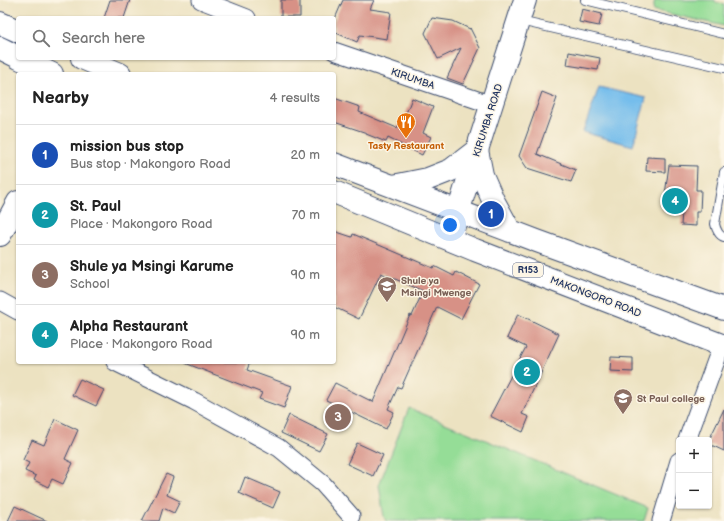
<!DOCTYPE html>
<html lang="en">
<head>
<meta charset="utf-8">
<style>
	body { margin:0; font-family:"Balsamiq Sans",sans-serif; background:#f2f2f2; color:#222 }
	.controls { position:absolute; right:12px; bottom:12px; display:grid; overflow:hidden; border-radius:4px; box-shadow:0 1px 3px #0004 }
	.controls button { width:36px; height:36px; display:grid; place-items:center; padding:0; border:0; border-bottom:1px solid #e0e0e0; background:#fff; color:#222; font:20px sans-serif }
	.you { position:absolute; left:450px; top:225px; width:14px; height:14px; margin:-10px; border:3px solid #fff; border-radius:50%; background:#1a73e8; box-shadow:0 0 0 6px #1a73e833 }
	.badge { display:grid; place-items:center; width:26px; height:26px; border-radius:50%; background:#111827; color:#fff; font-size:13px; font-weight:700 }
	.pin { position:absolute; translate:-50% -50%; border:2px solid #fff; box-shadow:0 1px 4px #0006 }
	.list { margin:0; padding:0; list-style:none }
	h2 { display:flex; justify-content:space-between; align-items:center; height:52px; margin:0; padding:0 16px; font-size:17px }
	h2 small { font-size:13px; font-weight:400; color:#767676 }
	.list li { display:grid; grid-template-columns:26px 1fr auto; gap:12px; align-items:center; box-sizing:border-box; height:60px; padding:0 16px; border-top:1px solid #e0e0e0 }
	.list b { display:block; font-size:15px; white-space:nowrap }
	.list p { margin:0; font-size:13px; white-space:nowrap; color:#767676 }
	.list em { font-size:13px; font-style:normal; color:#767676 }
	.icon { flex:none; width:22px; height:22px; fill:none; stroke:currentColor; stroke-width:2; stroke-linecap:round; stroke-linejoin:round }
	.map { position:relative; flex:none; width:724px; height:521px; overflow:hidden }
	.search { position:absolute; background:#fff; box-shadow:0 1px 3px #0004; left:16px; top:16px; width:320px; height:44px; display:flex; align-items:center; gap:10px; box-sizing:border-box; padding:0 14px; border-radius:4px; color:#767676; font-size:15px }
	.panel { position:absolute; background:#fff; box-shadow:0 1px 3px #0004; left:16px; top:72px; width:320px; height:292px; border-radius:4px }
	.map>svg:first-child { display:block }
</style>
</head>
<body>
<div class="map">
<svg width="724" height="521" viewBox="0 0 724 521">
	<rect width="100%" height="100%" fill="#fcf5e5"/>
	<filter id="ink" filterUnits="userSpaceOnUse"><feTurbulence type="fractalNoise" baseFrequency=".025" numOctaves="2"/><feDisplacementMap in="SourceGraphic" scale="8" xChannelSelector="R" yChannelSelector="G"/><feConvolveMatrix kernelMatrix="1 2 1 2 8 2 1 2 1" color-interpolation-filters="sRGB"/></filter>
	<filter id="wash" filterUnits="userSpaceOnUse"><feTurbulence type="fractalNoise" baseFrequency=".012" numOctaves="4" result="noise"/><feDisplacementMap in="SourceGraphic" scale="16" xChannelSelector="R" yChannelSelector="G"/><feGaussianBlur stdDeviation="0.9" result="paint"/><feColorMatrix in="noise" values="0 0 0 0 0 0 0 0 0 0 0 0 0 0 0 0 0 1.4 0 .05"/><feComposite in="paint" operator="in"/></filter>
	<g filter="url(#wash)">
		<rect width="100%" height="100%" fill="#ece2c1"/>
		<path fill="#95dd97" stroke="#58867a" d="M655 0H715V2L724 4V26L653 10Z
			M409 408 648 508 644 521H386L384 517 379 485Z"/>
		<path fill="#74bdec" stroke="#4876a5" d="M599 87 646 98 633 146 583 132Z"/>
		<g id="blocks">
			<path fill="#d79186" d="M110 0H130L124 18H104Z
				M281 0H300V17H281Z
				M343 0H374L370 9 391 12 387 39 360 35 357 42 334 32V21Z
				M582 9 602 14 599 26 579 22Z
				M432 18 453 21 470 29V28L480 48 463 84 447 78 461 48 438 59 425 33Z
				M569 52 600 58 598 70 567 65Z
				M542 92 557 98 537 154 576 170 571 182 527 168 519 156Z
				M334 98 360 107 359 112 397 128 403 116H405L412 98 433 107 423 133 431 137 422 155 388 138 386 142 366 134 367 133 334 122Z
				M647 157 665 158V172L646 171Z
				M669 165 697 166 696 190H701L700 212H696V226L681 225 682 212 663 210Z
				M334 231 352 237 353 234 433 268 434 266 454 276 456 272 479 284 461 319 437 307 401 388 398 387 388 409 394 412 386 429 326 400 335 383 373 402 410 315 412 316 423 291 381 273 359 319 334 307Z
				M518 314 559 334 522 414 529 417 523 432 490 416 526 347 507 338Z
				M611 357 633 358V372L610 371Z
				M186 362H250L247 370 292 386 284 408 259 399 262 393 185 363Z
				M80 379 104 390 96 406 72 395Z
				M724 409V451L709 444V440Z
				M289 415 328 434 319 451 281 433Z
				M55 419 78 430 65 459 73 463 63 484 52 479 48 487 34 480 36 476 25 471 29 463 23 460 32 440 44 445Z
				M357 443 383 455 373 476 347 464Z
				M166 474 173 477 167 495 180 501 174 513 163 508 159 521H142Z
				M245 477 280 492 273 508 239 493Z
				M15 506 47 521H8Z"/>
		</g>
	</g>
	<g filter="url(#ink)">
		<use href="#blocks" fill-opacity="0" stroke="#3a4a6d" stroke-width="1"/>
		<g fill="none" stroke-linecap="round" stroke-linejoin="round">
			<g stroke="#3a4a6d" stroke-width="10">
				<path id="lane" d="M585 0 724 34
					M520 21 724 68
					M724 172 715 224C716 229 719 236 724 237"/>
			</g>
			<g stroke="#3a4a6d" stroke-width="19">
				<path id="street" d="M201 0 247 18
					M334 51 492 105
					M0 301 18 311
					M115 362 194 401 279 448 323 484 351 516
					M687 440 717 358
					M661 521 679 461"/>
			</g>
			<g stroke="#3a4a6d" stroke-width="24">
				<path id="secondary" d="M0 235 18 202
					M450 239 477 150 525 0"/>
			</g>
			<g stroke="#3a4a6d" stroke-width="24">
				<path id="primary" d="M0 23 18 31
					M0 48 18 57
					M19 58 52 74
					M82 58 120 74
					M334 164 537 241 724 309
					M393 186 428 179 451 170 477 150 482 175 493 200 510 231
					M334 192 475 250 724 346"/>
			</g>
			<use href="#lane" stroke="#fff" stroke-width="8"/>
			<use href="#street" stroke="#fff" stroke-width="17"/>
			<use href="#secondary" stroke="#fff" stroke-width="22"/>
			<use href="#primary" stroke="#fff" stroke-width="22"/>
		</g>
	</g>
	<defs>
		<g id="restaurant-pin" transform="scale(1)"><path d="M0 17L-7.5 6A9.5 9.5 0 1 1 7.5 6Z" fill="#e8710a" stroke="#fcf5e5"/><path d="M-5-6h1v4h1v-4h1v4h1v-4h1v5L-1.5 .5V6h-2V.5L-5-1ZM5-6V6H3V1.5H1.5Q1.5-4 5-6Z" fill="#fff"/></g>
		<g id="school-pin" transform="scale(1)"><path d="M0 17L-7.5 6A9.5 9.5 0 1 1 7.5 6Z" fill="#8d6e63" stroke="#fcf5e5"/><path d="M0-5L7-2L0 1L-7-2ZM-4 1L0 2.5L4 1V4Q0 6-4 4Z" fill="#fff"/></g>
		<g id="university-pin" transform="scale(1)"><path d="M0 17L-7.5 6A9.5 9.5 0 1 1 7.5 6Z" fill="#8d6e63" stroke="#fcf5e5"/><path d="M0-5L7-2L0 1L-7-2ZM-4 1L0 2.5L4 1V4Q0 6-4 4Z" fill="#fff"/></g>
	</defs>
	<g fill-rule="evenodd">
		<use href="#restaurant-pin" x="406" y="122"/>
		<use href="#school-pin" x="387" y="286"/>
		<use href="#university-pin" x="623" y="398"/>
	</g>
	<g text-anchor="middle" stroke-width="3" stroke-linejoin="round" paint-order="stroke">
		<rect fill="#fcf5e5" stroke="#5e6a86" stroke-width="1" x="513" y="263" width="30" height="14" rx="3"/>
		<g font-size="9" font-weight="bold" fill="#1b2f5e">
			<text x="528" y="273">R153</text>
		</g>
		<g font-size="10" fill="#1b2f5e" stroke="#fcf5e5">
			<text transform="translate(413 78) rotate(19)" y="4">KIRUMBA</text>
			<text transform="translate(487 120) rotate(-72)" y="4">KIRUMBA ROAD</text>
			<text transform="translate(596 296) rotate(21)" y="4">MAKONGORO ROAD</text>
		</g>
		<g font-size="10" font-weight="bold" fill="#c56008" stroke="#fcf5e5">
			<text x="406" y="149">Tasty Restaurant</text>
		</g>
		<g font-size="10" font-weight="bold" fill="#785e54" stroke="#fcf5e5" text-anchor="start">
			<text x="401" y="284">Shule ya<tspan x="401" dy="12">Msingi Mwenge</tspan></text>
			<text x="637" y="402">St Paul college</text>
		</g>
	</g>
</svg>
<div class="controls">
<button>+</button>
<button>−</button>
</div>
<div class="you"></div>
<div class="pin badge" style="left:491px;top:214px;background:#1a4fb4">1</div>
<div class="pin badge" style="left:527px;top:372px;background:#0f9aa8">2</div>
<div class="pin badge" style="left:338px;top:417px;background:#8d6e63">3</div>
<div class="pin badge" style="left:675px;top:201px;background:#0f9aa8">4</div>
<div class="search"><svg class="icon" aria-label="search" viewBox="0 0 24 24"><circle cx="10" cy="10" r="6"/><path d="M15 15l6 6"/></svg>Search here</div>
<section class="panel">
<h2>Nearby<small>4 results</small></h2>
<ul class="list">
<li><span class="badge" style="background:#1a4fb4">1</span><div><b>mission bus stop</b><p>Bus stop · Makongoro Road</p></div><em>20 m</em></li>
<li><span class="badge" style="background:#0f9aa8">2</span><div><b>St. Paul</b><p>Place · Makongoro Road</p></div><em>70 m</em></li>
<li><span class="badge" style="background:#8d6e63">3</span><div><b>Shule ya Msingi Karume</b><p>School</p></div><em>90 m</em></li>
<li><span class="badge" style="background:#0f9aa8">4</span><div><b>Alpha Restaurant</b><p>Place · Makongoro Road</p></div><em>90 m</em></li>
</ul>
</section>
</div>
</body>
</html>
